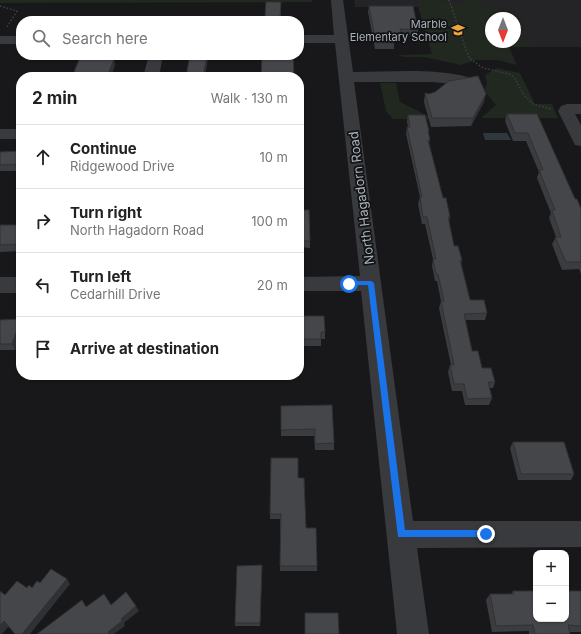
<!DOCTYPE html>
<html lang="en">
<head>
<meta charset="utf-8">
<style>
	body { margin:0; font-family:Inter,sans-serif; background:#f2f2f2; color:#222 }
	.controls { position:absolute; right:12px; bottom:12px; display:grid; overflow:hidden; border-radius:8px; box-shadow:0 1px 3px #0004 }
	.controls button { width:36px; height:36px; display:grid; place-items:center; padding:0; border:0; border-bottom:1px solid #e0e0e0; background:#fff; color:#222; font:20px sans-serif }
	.compass { position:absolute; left:485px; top:12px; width:36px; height:36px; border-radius:50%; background:#fff; box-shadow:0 1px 3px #0004; rotate:180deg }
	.stop { position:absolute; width:12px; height:12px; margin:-9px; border:3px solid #1a73e8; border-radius:50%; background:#fff }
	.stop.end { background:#1a73e8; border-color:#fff; box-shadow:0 1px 4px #0008 }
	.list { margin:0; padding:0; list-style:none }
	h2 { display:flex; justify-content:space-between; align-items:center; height:52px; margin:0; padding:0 16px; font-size:17px }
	h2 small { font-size:13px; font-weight:400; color:#767676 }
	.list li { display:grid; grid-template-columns:26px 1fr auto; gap:12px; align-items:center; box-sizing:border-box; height:64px; padding:0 16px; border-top:1px solid #e0e0e0 }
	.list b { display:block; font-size:15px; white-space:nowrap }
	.list p { margin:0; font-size:13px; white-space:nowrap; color:#767676 }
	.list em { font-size:13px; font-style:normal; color:#767676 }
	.icon { flex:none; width:22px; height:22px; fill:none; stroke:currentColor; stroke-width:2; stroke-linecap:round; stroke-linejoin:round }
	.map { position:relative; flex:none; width:581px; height:634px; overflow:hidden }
	.search { position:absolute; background:#fff; box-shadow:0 1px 3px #0004; left:16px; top:16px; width:288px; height:44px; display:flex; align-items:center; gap:10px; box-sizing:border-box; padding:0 14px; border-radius:16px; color:#767676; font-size:15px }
	.panel { position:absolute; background:#fff; box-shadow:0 1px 3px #0004; left:16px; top:72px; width:288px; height:308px; border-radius:16px }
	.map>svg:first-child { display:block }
</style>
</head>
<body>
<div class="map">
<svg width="581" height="634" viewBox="0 0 581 634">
	<rect width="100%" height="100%" fill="#18181a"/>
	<path fill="#242427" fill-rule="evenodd" d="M354 0H581V47H509L432 54 418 7H355ZM491 18H515V42H491Z"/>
	<path fill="#202820" d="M0 0H312L313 2 0 3Z
		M417 0H437L452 4H463L464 0H477L481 5 515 13 523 22 522 27H515V18H491V42H515V35L533 47H509L517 65 498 60H476L461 65 424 57H404L399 55 432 54Z
		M497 68 520 73 535 104H552L558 118H481L496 105 484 91 487 83 485 75Z
		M380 83H396L400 102 434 119H393L386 111Z"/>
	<path fill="#2e383d" d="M483 133H507L511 140H485Z"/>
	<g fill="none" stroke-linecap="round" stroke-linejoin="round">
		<path stroke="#3f4145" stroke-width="1.5" stroke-dasharray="1.5 2" stroke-linecap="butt" d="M449 0 469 58 483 68 509 74 514 77 524 95 533 104 551 109
			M0 6 17 11 7 27"/>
		<path fill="#393a3e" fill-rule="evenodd" d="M331 0H343L353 72C390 72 433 68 468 77L471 80 468 83 463 85 432 82H354L413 521H581V547L417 548 429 634H397L361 291H299V277L360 276 335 43H299V35H334Z
			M0 36H21V44H0Z
			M149 55H163L159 77H143Z
			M567 104H581V114H575L581 125V146L575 145 558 111 561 106Z
			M0 129H21V139H0Z
			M0 277H21V293H0Z"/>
	</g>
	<path fill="#3a3c40" d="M281 2V21H265V17Z
		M369 6 418 30V35H401L400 40H394V49H375L368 12Z
		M425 93 429 94 484 102 471 126 431 127 424 102Z
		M507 114H537L575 199 581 209V274L579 269 562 270 552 244 556 237 549 218 551 213 537 178 539 172 526 141H513L505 121Z
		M408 115 429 131V135L430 140 429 144 443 198 450 217 449 223 454 246 462 260 461 265 470 300 487 313 485 320H465L472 351 482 368 495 382 493 388H489L492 398 489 405H465L462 391H452L448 372 450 365H451L439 308 441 301 437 281H435L432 266 433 259 425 224H422L418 204 420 197 406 134 407 127H408L407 121Z
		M299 136 300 172V178H299Z
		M21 151V171H0V152Z
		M299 210 310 241V248L299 247Z
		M0 225H21V251L0 252Z
		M299 316 325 332V339H321V346H299Z
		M21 319V334L15 350H0V320Z
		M281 406 334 443V450H315L314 436H281Z
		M513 442 574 474 571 480H518L510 448Z
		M298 478 306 528 317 566V571H280V519H270V514Z
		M262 568 260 626H235V623Z
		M513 591H581V632H570V634H529V631L492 632 486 600 490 594H511Z"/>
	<path fill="#303134" d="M97 55H99L100 57 97 65 96 59Z
		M207 55H208V58L205 77H203Z
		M114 59 115 65 111 77H107Z
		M486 94 484 102 471 126 473 118Z
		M21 319V334L15 350 12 344Z
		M67 579 70 584 30 634H22Z
		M136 606 139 611 124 623 125 626 114 634H109L108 632 121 619Z
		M4 621 9 626 2 634H0V626Z"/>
	<path fill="#44464a" stroke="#303134" d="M266 2H281L280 17H265Z
		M369 6H413L418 30 400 29 401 34H393L394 43H376Z
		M81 55H97L96 59H114L107 77H72Z
		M190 55H207L203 77H186Z
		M262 55H293L294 77H261Z
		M478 76 486 94 473 118H432L425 93 429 94 435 92 449 81Z
		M507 114H537L575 199H577L581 209V262H566L555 237H561L552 210H555L539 170H543L528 133H515Z
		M408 115H425L429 131H428L430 140H428L443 198H446L450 217H448L454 246H458L462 260H460L470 300H484L487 313 464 314 472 351H478L482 368H491L495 382H488L492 398 467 399 464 384H454L450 365H454L441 301H444L438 274H436L433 259H436L427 217H423L420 197H422L407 127H410Z
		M299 136 300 172H299Z
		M21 151V164L0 165V152Z
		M299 210H309L310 241H299Z
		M0 225H21V244L0 245Z
		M299 316H324L325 332H321V339H299Z
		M21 319 12 344H0V320Z
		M332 405 334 443 315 444V429L281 430V406Z
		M513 442H564L574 474H521Z
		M271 458H298V478H304L306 528H316L317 566H280L281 514H270Z
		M262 565 260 623H235L237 566Z
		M51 569 67 579 22 634H15L4 621 0 626V591L5 595 17 581 27 588 29 585 32 588 37 581 40 583Z
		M513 591H536V619H566V591H581V626L568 625 570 634H535L533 625 496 626 490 594H514Z
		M126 592 136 606 121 619 122 621 108 632 109 634H37L82 600 86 607 104 594 111 605Z
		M305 613H338L339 634H305Z"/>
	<path fill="#1a73e8" d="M349 281H371L374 283 405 530H486L490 534 489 537H398L368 285H347L346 284Z"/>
	<defs>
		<g id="school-bare" transform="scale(1.08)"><path d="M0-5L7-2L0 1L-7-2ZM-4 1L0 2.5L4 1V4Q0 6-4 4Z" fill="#eea53b" stroke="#121315" stroke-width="2.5" paint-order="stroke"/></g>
	</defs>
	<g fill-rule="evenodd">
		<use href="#school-bare" x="458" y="30"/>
	</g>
	<g text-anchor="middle" stroke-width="3.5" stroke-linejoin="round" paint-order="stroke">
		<g font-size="11" fill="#aab0b9" stroke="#121315" text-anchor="end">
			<text x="447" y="28">Marble<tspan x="447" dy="13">Elementary School</tspan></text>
		</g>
		<g font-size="13" fill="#aab0b9" stroke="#121315">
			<text transform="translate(361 198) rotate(-97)" y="5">North Hagadorn Road</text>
		</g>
	</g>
</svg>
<div class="controls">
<button>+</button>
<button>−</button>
</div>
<svg class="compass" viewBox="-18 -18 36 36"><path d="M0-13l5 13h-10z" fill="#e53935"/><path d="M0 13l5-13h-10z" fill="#767676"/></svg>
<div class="stop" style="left:349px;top:284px"></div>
<div class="stop end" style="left:486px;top:534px"></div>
<div class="search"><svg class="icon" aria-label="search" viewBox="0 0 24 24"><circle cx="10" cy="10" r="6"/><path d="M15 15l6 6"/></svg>Search here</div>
<section class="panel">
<h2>2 min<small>Walk · 130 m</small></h2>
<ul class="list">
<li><svg class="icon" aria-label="ahead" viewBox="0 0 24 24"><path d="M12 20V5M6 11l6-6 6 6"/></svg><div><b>Continue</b><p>Ridgewood Drive</p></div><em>10 m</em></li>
<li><svg class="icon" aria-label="right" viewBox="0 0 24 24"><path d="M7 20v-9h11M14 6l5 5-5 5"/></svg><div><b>Turn right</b><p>North Hagadorn Road</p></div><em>100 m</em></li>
<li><svg class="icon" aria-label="left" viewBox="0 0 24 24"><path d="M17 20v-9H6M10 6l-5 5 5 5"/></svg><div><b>Turn left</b><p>Cedarhill Drive</p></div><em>20 m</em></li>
<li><svg class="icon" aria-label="arrive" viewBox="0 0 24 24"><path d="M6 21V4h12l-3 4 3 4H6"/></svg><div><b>Arrive at destination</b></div></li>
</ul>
</section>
</div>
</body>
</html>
